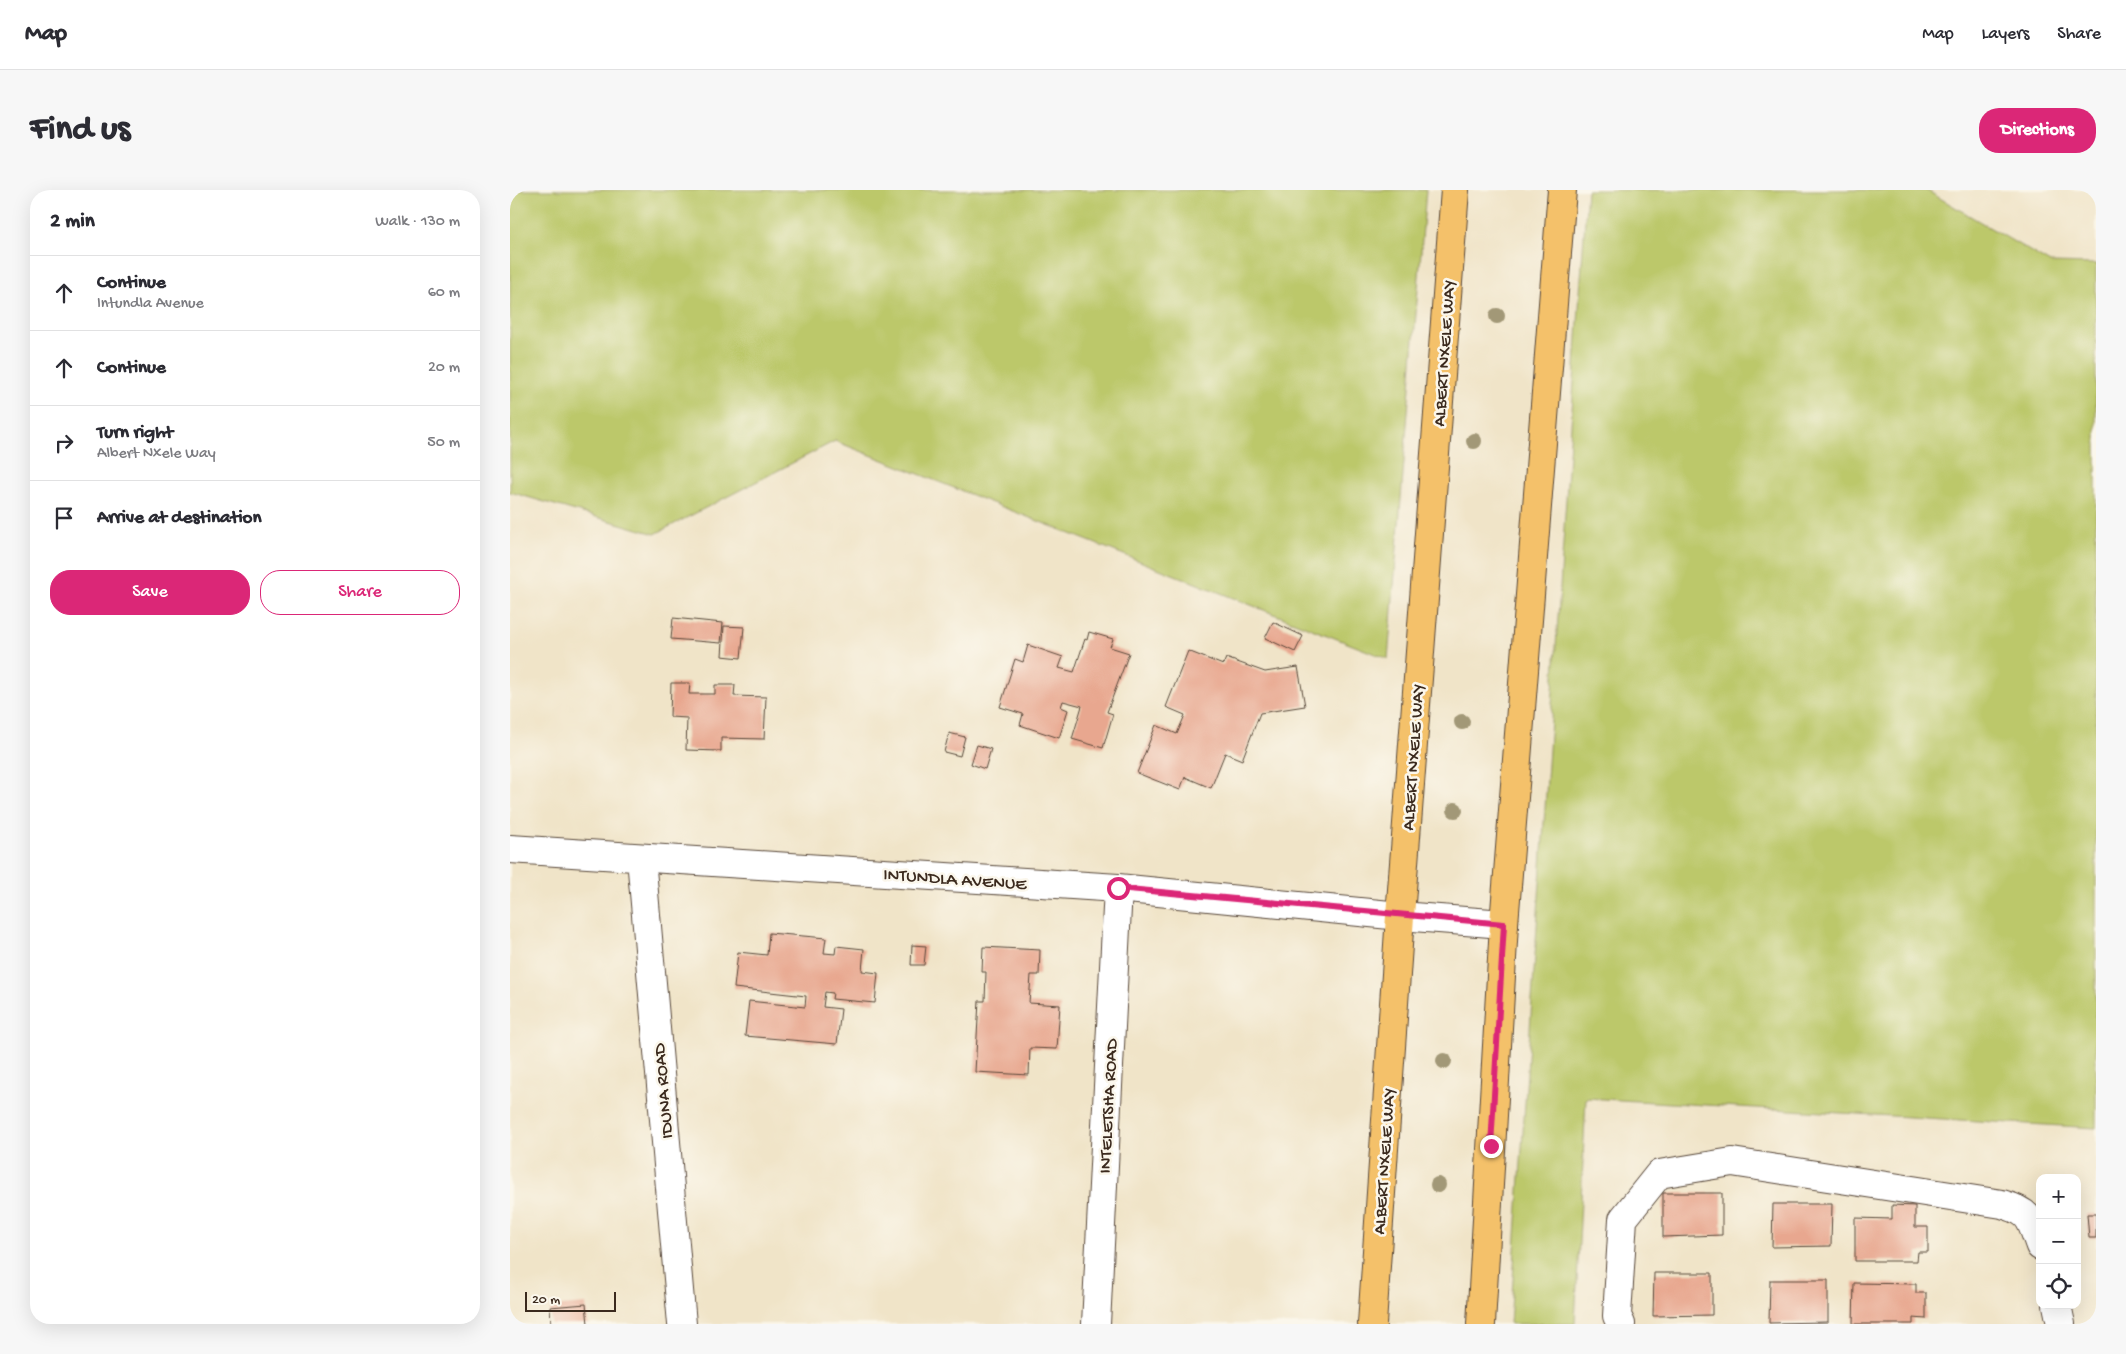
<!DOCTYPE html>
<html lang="en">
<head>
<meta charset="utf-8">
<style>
	body { margin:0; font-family:"Gochi Hand",sans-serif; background:#f7f7f7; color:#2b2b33 }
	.controls { position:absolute; right:15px; bottom:15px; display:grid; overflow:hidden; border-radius:10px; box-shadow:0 5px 20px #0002 }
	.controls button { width:45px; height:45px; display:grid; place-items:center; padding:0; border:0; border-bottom:1px solid #e1e1e2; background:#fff; color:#2b2b33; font:25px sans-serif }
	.scale { position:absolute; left:15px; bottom:12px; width:91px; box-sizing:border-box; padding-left:5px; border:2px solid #3b2a1e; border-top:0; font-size:14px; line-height:18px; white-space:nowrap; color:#3b2a1e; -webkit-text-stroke:4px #fbf7ec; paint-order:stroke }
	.stop { position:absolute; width:15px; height:15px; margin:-11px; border:4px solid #db2777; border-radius:50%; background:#fff }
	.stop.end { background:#db2777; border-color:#fff; box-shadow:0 1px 5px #0008 }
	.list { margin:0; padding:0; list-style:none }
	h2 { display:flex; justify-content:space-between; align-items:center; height:65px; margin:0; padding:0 20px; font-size:21px }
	h2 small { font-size:16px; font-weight:400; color:#7c7c81 }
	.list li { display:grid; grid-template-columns:32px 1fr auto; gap:15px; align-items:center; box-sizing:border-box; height:75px; padding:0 20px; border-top:1px solid #e1e1e2 }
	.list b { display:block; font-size:19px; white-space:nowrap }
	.list p { margin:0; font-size:16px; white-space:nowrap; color:#7c7c81 }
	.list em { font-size:16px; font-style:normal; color:#7c7c81 }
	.actions { display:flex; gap:10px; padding:15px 20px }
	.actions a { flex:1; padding:11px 0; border:1px solid #db2777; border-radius:20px; text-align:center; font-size:18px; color:#db2777 }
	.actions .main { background:#db2777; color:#fff }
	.icon { flex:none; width:28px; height:28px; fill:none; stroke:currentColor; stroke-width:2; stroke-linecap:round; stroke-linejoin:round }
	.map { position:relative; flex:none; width:1586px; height:1134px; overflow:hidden; border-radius:20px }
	header { display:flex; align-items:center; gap:30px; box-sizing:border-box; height:70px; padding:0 25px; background:#fff; border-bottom:1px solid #e1e1e2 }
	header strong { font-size:24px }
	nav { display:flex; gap:28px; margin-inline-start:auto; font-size:18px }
	.intro { display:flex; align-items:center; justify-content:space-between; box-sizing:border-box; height:120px; padding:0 30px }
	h1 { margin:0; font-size:35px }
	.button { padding:12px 22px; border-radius:20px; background:#db2777; color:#fff; font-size:18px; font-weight:700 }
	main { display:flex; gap:30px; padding:0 30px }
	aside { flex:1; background:#fff; border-radius:20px; box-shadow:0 5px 20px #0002 }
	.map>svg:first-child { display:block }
</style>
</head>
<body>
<header>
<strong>Map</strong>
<nav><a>Map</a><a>Layers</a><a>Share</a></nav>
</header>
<div class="intro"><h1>Find us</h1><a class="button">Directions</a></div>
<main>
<aside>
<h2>2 min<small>Walk · 130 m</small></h2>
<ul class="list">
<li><svg class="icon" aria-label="ahead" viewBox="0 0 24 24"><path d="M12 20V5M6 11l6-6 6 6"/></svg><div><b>Continue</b><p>Intundla Avenue</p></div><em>60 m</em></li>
<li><svg class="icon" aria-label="ahead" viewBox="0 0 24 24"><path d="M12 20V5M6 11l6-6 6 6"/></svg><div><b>Continue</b></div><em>20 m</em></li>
<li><svg class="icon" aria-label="right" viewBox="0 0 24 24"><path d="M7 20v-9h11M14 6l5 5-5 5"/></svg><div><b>Turn right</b><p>Albert Nxele Way</p></div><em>50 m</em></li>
<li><svg class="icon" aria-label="arrive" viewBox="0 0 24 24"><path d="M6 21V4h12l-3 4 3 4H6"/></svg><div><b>Arrive at destination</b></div></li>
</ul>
<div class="actions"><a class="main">Save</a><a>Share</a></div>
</aside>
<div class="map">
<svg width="1586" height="1134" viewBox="0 0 1586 1134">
	<rect width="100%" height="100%" fill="#fbf7ec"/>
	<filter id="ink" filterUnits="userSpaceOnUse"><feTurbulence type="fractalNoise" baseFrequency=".02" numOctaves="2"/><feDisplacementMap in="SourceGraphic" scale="10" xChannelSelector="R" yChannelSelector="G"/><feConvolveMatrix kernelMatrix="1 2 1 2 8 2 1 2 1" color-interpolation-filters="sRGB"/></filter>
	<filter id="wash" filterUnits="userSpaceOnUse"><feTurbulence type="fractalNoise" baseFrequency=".0096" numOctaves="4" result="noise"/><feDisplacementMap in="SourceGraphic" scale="20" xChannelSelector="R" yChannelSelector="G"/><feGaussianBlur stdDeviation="1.12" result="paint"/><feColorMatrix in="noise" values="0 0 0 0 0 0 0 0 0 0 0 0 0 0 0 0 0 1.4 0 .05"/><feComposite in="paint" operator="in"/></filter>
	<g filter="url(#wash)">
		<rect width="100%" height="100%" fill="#f0e4c8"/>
		<path fill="#bcc86a" stroke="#7c7944" d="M0 0H916L878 469 325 251 145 344 0 302Z
			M1077 0H1416L1540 73 1586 74V938L1076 908 1065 1134H1000Z"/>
		<g id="blocks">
			<path fill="#e8a78f" d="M163 428 213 433 211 453 161 449Z
				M763 432 793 446 785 462 755 448Z
				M214 436 234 437 231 468 212 466Z
				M579 442 603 449 600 457 619 463 597 522 603 524 593 558 562 549 572 516 553 511 551 517 558 520 549 548 510 535 513 524 490 517 505 469 513 472 518 455 553 467 549 478 564 482 575 449 577 450Z
				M678 461 713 475 716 468 755 482 788 477 795 516 750 523 732 570 715 563 701 598 675 587 670 600 627 583 646 535 667 544 675 525 656 517Z
				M161 493H180L179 504H205V495H225L224 506 256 507 254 549 211 548V561L176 560 177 528 160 527Z
				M439 543 455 547 450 566 434 562Z
				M467 555 481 559 475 579 461 574Z
				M259 743 316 748 314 763 325 764 326 756 354 759 352 781 368 783 365 813 322 809 323 803 315 802 313 817 331 819 327 854 235 846 239 811 295 817 296 806 224 798 228 762 257 765Z
				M402 755 416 756 414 775H401Z
				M473 757 530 760 529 785H521L519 813 550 815 547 859 520 858 519 885 465 882 469 811H475L476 782H472Z
				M1153 1003H1212V1045L1153 1047Z
				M1263 1014H1322L1321 1056 1262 1057Z
				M1382 1015 1405 1016V1037H1418V1062H1408L1407 1071H1345V1028L1382 1029Z
				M1577 1024H1586V1048H1579Z
				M1144 1083H1202V1125L1143 1126Z
				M1260 1090H1318V1132L1259 1133Z
				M1344 1093 1406 1094V1103H1416V1129L1403 1128V1134H1343Z
				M76 1114 78 1134H41L40 1117Z"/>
		</g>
	</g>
	<g filter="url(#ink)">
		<use href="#blocks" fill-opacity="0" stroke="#564638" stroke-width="1"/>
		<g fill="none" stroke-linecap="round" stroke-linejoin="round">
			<g stroke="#564638" stroke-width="30">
				<path id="minor" d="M0 659 608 698 890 726 994 734
					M131 668 172 1134
					M1547 1115 1551 1134
					M586 1134 608 698
					M1111 1134 1107 1126 1113 1029 1149 984 1222 972 1492 1014C1521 1022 1520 1029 1530 1056"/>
			</g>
			<g stroke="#564638" stroke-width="30">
				<path id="major" d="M862 1134 890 726 945 0
					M971 1134 994 734 1052 0"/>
			</g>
			<use href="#minor" stroke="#fff" stroke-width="28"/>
			<use href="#major" stroke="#f4c16a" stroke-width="28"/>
		</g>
		<g fill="#a29877">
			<circle cx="987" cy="126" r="8"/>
			<circle cx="964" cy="251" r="8"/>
			<circle cx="952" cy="532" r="8"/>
			<circle cx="945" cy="620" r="8"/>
			<circle cx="934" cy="871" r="8"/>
			<circle cx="928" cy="995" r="8"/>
		</g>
	</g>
	<g fill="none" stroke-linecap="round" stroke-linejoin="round" filter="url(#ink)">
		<path stroke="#db2777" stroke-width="6" d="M608 698 994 734 981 956"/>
	</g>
	<g text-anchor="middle" stroke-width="5" stroke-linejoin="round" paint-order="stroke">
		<g font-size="18" fill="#3b2a1e" stroke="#fbf7ec">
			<text transform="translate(933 163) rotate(-86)" y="6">ALBERT NXELE WAY</text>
			<text transform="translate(902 567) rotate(-86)" y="6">ALBERT NXELE WAY</text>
			<text transform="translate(445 688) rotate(4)" y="6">INTUNDLA AVENUE</text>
			<text transform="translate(152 901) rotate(-95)" y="6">IDUNA ROAD</text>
			<text transform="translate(597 916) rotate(-87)" y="6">INTELETSHA ROAD</text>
			<text transform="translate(873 971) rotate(-86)" y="6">ALBERT NXELE WAY</text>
		</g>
	</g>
</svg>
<div class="controls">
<button>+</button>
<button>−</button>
<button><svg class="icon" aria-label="locate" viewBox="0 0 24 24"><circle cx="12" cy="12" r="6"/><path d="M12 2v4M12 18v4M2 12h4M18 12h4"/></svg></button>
</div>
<div class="scale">20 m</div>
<div class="stop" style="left:608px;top:698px"></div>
<div class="stop end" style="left:981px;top:956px"></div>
</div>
</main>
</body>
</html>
